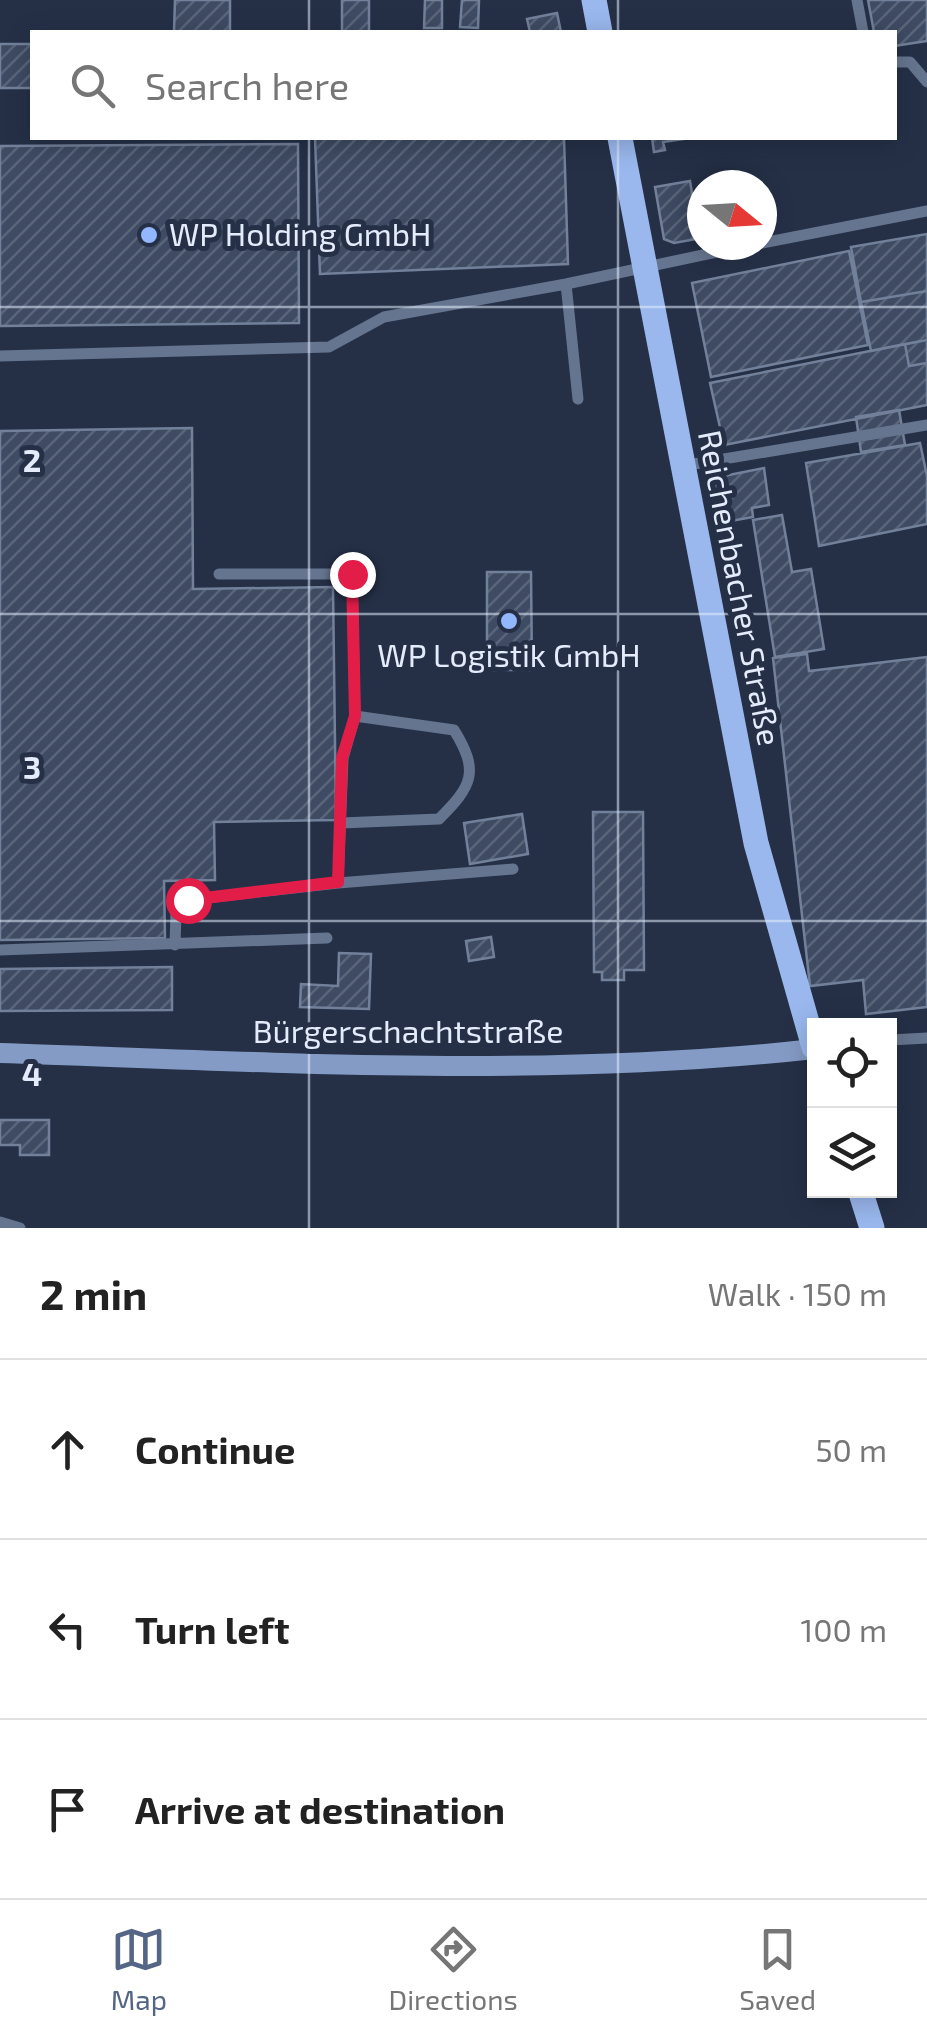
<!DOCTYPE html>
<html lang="en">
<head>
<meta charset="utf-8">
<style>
	body { margin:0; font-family:"Exo 2",sans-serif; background:#f6f6f6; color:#222 }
	.controls { position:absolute; right:30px; bottom:30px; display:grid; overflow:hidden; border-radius:0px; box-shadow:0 5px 25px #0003 }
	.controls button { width:90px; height:90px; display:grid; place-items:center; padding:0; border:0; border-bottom:2px solid #e0e0e0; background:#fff; color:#222; font:50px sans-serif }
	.compass { position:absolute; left:687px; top:170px; width:90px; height:90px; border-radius:50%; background:#fff; box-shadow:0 5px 25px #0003; rotate:108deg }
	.stop { position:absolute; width:30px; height:30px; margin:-22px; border:8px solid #e11d48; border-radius:50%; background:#fff }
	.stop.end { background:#e11d48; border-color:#fff; box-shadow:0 2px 10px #0008 }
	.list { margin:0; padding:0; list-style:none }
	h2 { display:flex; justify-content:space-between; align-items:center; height:130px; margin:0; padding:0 40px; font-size:42px }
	h2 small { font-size:32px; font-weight:400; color:#767676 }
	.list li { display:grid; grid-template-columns:65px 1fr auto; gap:30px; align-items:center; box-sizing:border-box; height:180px; padding:0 40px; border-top:2px solid #e0e0e0 }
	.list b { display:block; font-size:38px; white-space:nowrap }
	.list em { font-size:32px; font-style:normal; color:#767676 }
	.icon { flex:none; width:55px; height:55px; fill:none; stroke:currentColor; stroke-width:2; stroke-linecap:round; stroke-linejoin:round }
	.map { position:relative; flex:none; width:927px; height:1228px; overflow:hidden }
	.search { position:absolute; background:#fff; box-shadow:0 5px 25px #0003; left:30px; right:30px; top:30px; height:110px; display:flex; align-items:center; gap:25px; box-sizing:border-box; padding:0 35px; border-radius:0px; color:#767676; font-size:38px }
	.sheet { height:670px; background:#fff }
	nav { display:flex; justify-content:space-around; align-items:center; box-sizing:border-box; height:140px; border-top:2px solid #e0e0e0; background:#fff; font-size:28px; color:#767676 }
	nav a { display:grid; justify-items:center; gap:5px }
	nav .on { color:#546585 }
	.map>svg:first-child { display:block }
</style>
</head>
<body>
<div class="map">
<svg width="927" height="1228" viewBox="0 0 927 1228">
	<defs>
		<pattern id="building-hatch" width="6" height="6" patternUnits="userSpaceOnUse" patternTransform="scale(2.5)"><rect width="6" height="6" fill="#3e4b63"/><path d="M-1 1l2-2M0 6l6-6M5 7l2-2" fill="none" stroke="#5a657a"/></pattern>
	</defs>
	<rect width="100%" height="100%" fill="#253047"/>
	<path fill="url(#building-hatch)" stroke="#72809a" stroke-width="2.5" d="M175 0H230V32H174Z
		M342 0H369V32H342Z
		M425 0H442V28H424Z
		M462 0H479L478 28 460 27Z
		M868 0H927V41L894 46V32H874Z
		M557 13 561 32H530L527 19Z
		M0 44H32V88H0Z
		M315 138H564L568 264 320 274Z
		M652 138H690L663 142 665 150 654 152Z
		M298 144 299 323 0 326V146Z
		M690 181 695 211H702V238L674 243 664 239 655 187Z
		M927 234V291L861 302 851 247Z
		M849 251 868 345 711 377 692 283Z
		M927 291V340L871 351 861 302Z
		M927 340V363L909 366 905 344Z
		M905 344 909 366 927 363V405L724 445 710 383Z
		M899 410 905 445 861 452 856 417Z
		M192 428 193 589 333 587 336 820 214 822 215 880 164 881 165 938 0 940V431Z
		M920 443 927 476V524L819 546 806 463Z
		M764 468 769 505 752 508 753 517 714 524 707 488 714 478Z
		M782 515 792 572 811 569 824 649 775 657 753 520Z
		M487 572H531L532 670H487Z
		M807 654 809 671 927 657V1007L866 1014 863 980 810 986 773 658Z
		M593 812H643L644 970H624V980H602V972H594Z
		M522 814 528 854 470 864 464 823Z
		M491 937 494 957 469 961 466 941Z
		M339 953 371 954 369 1009 300 1007 301 984 338 986Z
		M172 967V1010L0 1011V969Z
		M0 1120H49V1155H20V1145H0Z"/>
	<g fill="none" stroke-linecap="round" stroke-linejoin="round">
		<path stroke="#66758f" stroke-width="11" d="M857 0 863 32
			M894 62H910L927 82
			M762 243 927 211
			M566 284 578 399
			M0 356 329 347 384 317 566 284 750 245
			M682 466 927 425
			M219 574H352L355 716 343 758 338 883
			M341 823 439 819C472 786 480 772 454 730L355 716
			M175 945 176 912 188 900 338 883 513 869
			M0 950 327 938
			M890 1040 927 1038
			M0 1222 20 1228"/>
		<path stroke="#849bc5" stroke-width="20" d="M0 1053C271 1062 545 1079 814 1049"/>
		<path stroke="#9ab8ee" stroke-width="25" d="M594 0 600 32
			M620 138 756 843 814 1047
			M860 1190 872 1228"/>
	</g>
	<circle fill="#6e82a8" cx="365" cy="577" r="9"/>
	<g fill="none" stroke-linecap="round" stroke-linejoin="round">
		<path stroke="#e11d48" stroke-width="12" d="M188 900 338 882 342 758 355 716 352 574"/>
	</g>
	<path fill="none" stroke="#e4ecfb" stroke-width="2.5" stroke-opacity="0.55" d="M309 0V32M618 0V32M309 138V1228M618 138V1228M0 307H927M0 614H927M0 921H927"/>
	<g fill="#92b7fd" stroke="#253047" stroke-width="4">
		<circle cx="149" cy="235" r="10"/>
		<circle cx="509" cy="621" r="10"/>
	</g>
	<g text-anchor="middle" stroke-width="10" stroke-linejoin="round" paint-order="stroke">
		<g font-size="32" fill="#e4ecfb" stroke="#253047" text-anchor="start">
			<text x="169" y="246">WP Holding GmbH</text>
			<text x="509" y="667" text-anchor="middle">WP Logistik GmbH</text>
		</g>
		<g font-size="32" fill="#e4ecfb" stroke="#253047">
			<text transform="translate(739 588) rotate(79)" y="11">Reichenbacher Straße</text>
			<text x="408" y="1043">Bürgerschachtstraße</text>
		</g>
	</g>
	<g font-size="32" text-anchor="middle" font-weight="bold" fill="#e4ecfb" stroke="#253047" stroke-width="10" stroke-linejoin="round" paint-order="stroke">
		<text x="32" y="472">2</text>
		<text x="32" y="779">3</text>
		<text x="32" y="1086">4</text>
	</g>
</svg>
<div class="controls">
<button><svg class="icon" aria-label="locate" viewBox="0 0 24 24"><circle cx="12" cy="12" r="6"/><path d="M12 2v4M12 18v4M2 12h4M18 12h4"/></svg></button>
<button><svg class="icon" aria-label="layers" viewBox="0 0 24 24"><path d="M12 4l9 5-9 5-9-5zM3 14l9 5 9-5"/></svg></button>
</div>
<svg class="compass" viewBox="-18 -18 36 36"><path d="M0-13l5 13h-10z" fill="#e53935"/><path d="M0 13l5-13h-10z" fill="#767676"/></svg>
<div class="stop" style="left:188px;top:900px"></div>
<div class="stop end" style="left:352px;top:574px"></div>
<div class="search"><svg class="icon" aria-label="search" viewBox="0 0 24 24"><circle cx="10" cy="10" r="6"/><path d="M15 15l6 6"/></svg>Search here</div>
</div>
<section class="sheet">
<h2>2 min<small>Walk · 150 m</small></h2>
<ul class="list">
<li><svg class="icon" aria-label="ahead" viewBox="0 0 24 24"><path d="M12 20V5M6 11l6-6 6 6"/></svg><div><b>Continue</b></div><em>50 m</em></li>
<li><svg class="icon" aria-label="left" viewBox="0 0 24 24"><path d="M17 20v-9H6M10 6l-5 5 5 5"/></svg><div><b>Turn left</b></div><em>100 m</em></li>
<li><svg class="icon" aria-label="arrive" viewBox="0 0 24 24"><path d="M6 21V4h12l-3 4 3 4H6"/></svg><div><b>Arrive at destination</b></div></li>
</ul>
</section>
<nav>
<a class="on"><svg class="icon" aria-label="map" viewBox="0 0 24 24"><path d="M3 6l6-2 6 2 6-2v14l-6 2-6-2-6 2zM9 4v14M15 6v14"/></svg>Map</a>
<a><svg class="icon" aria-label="directions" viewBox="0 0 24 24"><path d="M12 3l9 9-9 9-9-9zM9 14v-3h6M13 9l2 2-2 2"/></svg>Directions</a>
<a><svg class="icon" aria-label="saved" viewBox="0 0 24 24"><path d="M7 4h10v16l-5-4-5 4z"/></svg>Saved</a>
</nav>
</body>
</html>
